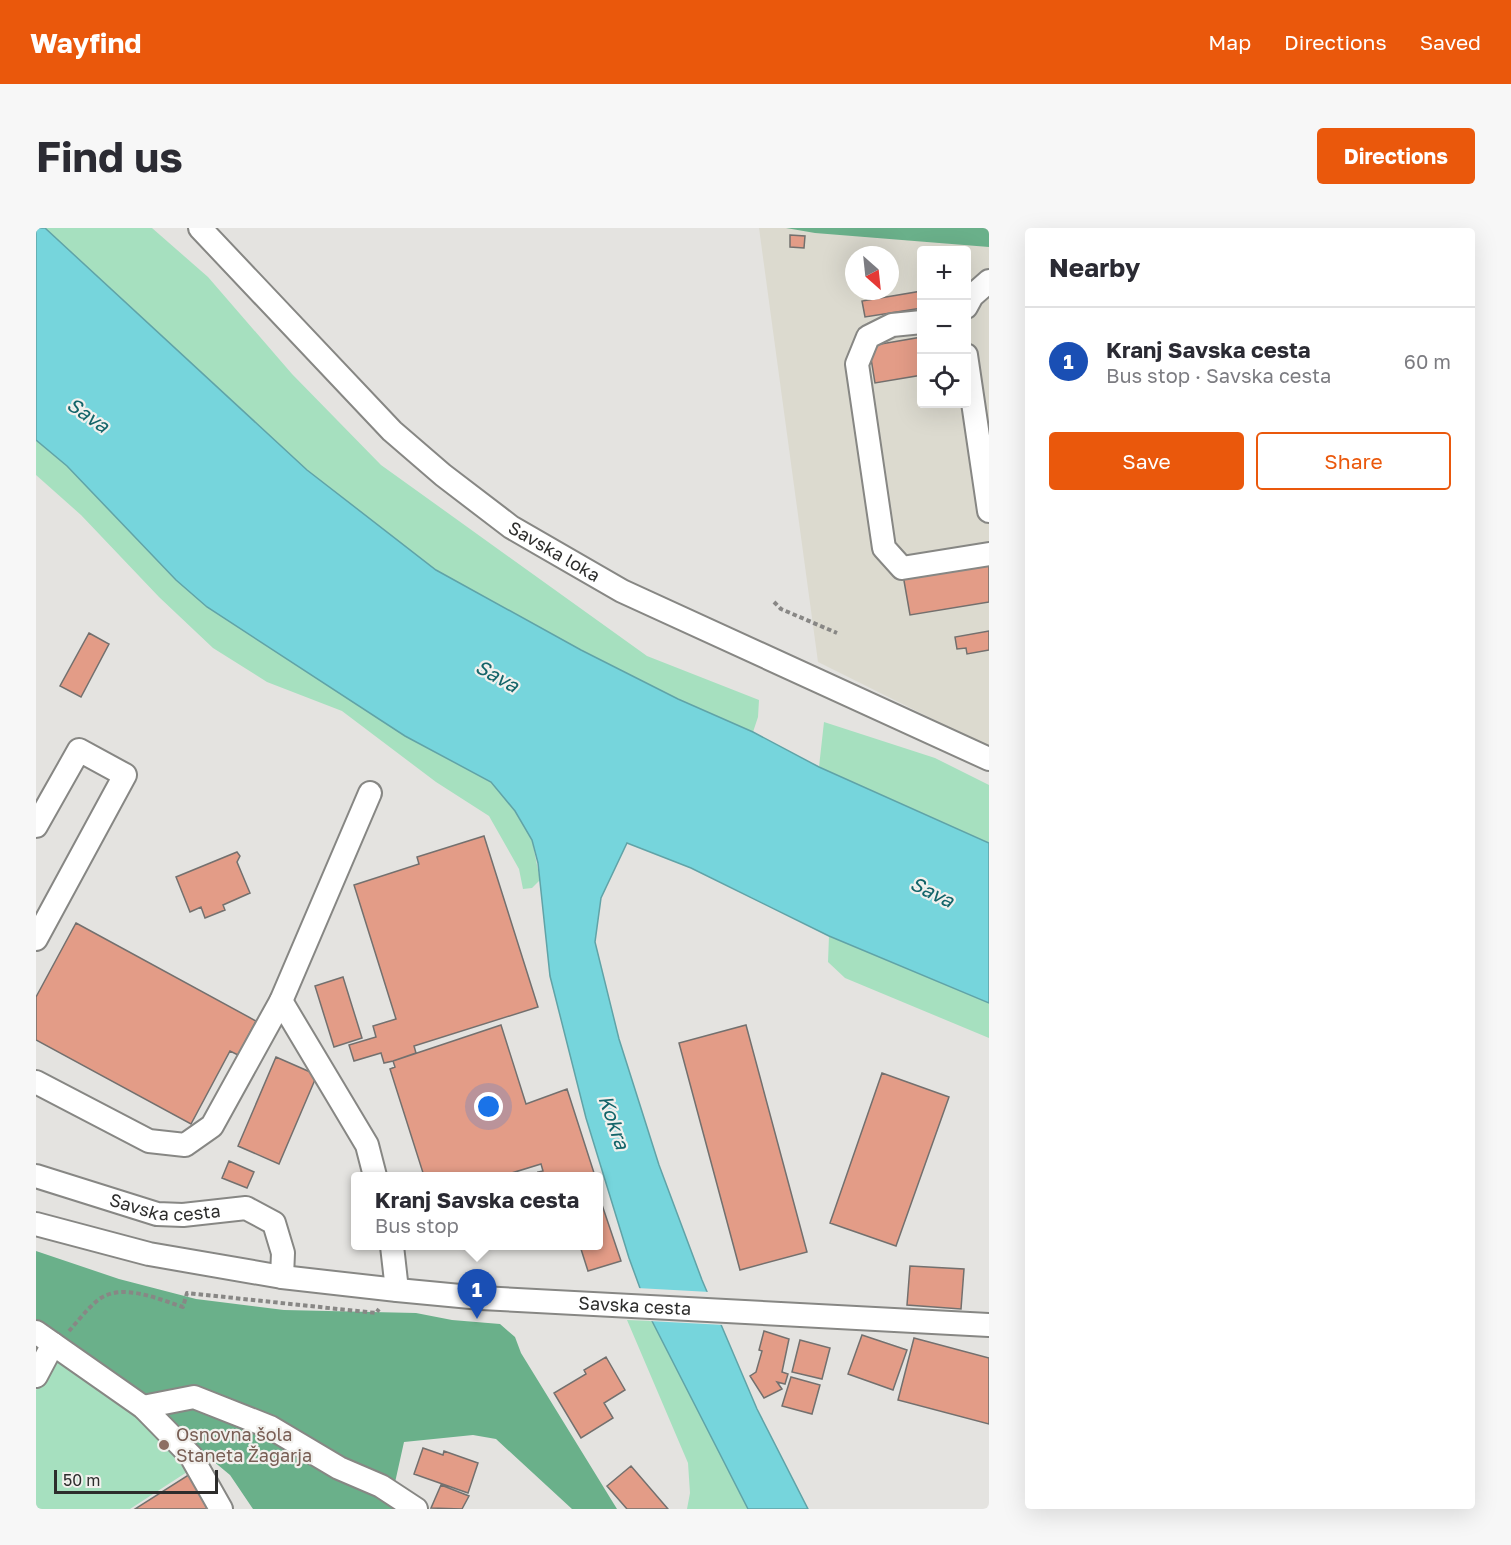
<!DOCTYPE html>
<html lang="en">
<head>
<meta charset="utf-8">
<style>
	body { margin:0; font-family:"Golos Text",sans-serif; background:#f7f7f7; color:#2b2b33 }
	.controls { position:absolute; right:18px; top:18px; display:grid; overflow:hidden; border-radius:6px; box-shadow:0 6px 24px #0002 }
	.controls button { width:54px; height:54px; display:grid; place-items:center; padding:0; border:0; border-bottom:2px solid #e1e1e2; background:#fff; color:#2b2b33; font:30px sans-serif }
	.compass { position:absolute; left:809px; top:18px; width:54px; height:54px; border-radius:50%; background:#fff; box-shadow:0 6px 24px #0002; rotate:153deg }
	.scale { position:absolute; left:18px; bottom:15px; width:164px; box-sizing:border-box; padding-left:6px; border:3px solid #2d2d2c; border-top:0; font-size:16px; line-height:21px; white-space:nowrap; color:#2d2d2c; -webkit-text-stroke:4px #f1f0ed; paint-order:stroke }
	.you { position:absolute; left:453px; top:879px; width:21px; height:21px; margin:-15px; border:4px solid #fff; border-radius:50%; background:#1a73e8; box-shadow:0 0 0 9px #1a73e833 }
	.badge { display:grid; place-items:center; width:39px; height:39px; border-radius:50%; background:#ea580c; color:#fff; font-size:20px; font-weight:700 }
	.pin { position:absolute; translate:-50% -50px; filter:drop-shadow(0 2px 3px #0008) }
	.pin::after { content:''; position:absolute; top:32px; width:21px; height:18px; background:inherit; clip-path:polygon(0 0,100% 0,50% 100%) }
	.popup { position:absolute; left:315px; top:944px; width:252px; height:78px; box-sizing:border-box; display:grid; place-content:center; border-radius:6px; background:#fff; filter:drop-shadow(0 2px 4px #0005); font-size:20px; white-space:nowrap; color:#7c7c81 }
	.popup b { font-size:22px; color:#2b2b33 }
	.popup::after { content:''; position:absolute; left:50%; top:100%; margin-left:-12px; border:12px solid transparent; border-top-color:#fff }
	.list { margin:0; padding:0; list-style:none }
	h2 { display:flex; justify-content:space-between; align-items:center; height:78px; margin:0; padding:0 24px; font-size:26px }
	h2 small { font-size:20px; font-weight:400; color:#7c7c81 }
	.list li { display:grid; grid-template-columns:39px 1fr auto; gap:18px; align-items:center; box-sizing:border-box; height:108px; padding:0 24px; border-top:2px solid #e1e1e2 }
	.list b { display:block; font-size:22px; white-space:nowrap }
	.list p { margin:0; font-size:20px; white-space:nowrap; color:#7c7c81 }
	.list em { font-size:20px; font-style:normal; color:#7c7c81 }
	.actions { display:flex; gap:12px; padding:18px 24px }
	.actions a { flex:1; padding:14px 0; border:2px solid #ea580c; border-radius:6px; text-align:center; font-size:21px; color:#ea580c }
	.actions .main { background:#ea580c; color:#fff }
	.icon { flex:none; width:33px; height:33px; fill:none; stroke:currentColor; stroke-width:2; stroke-linecap:round; stroke-linejoin:round }
	.map { position:relative; flex:none; width:953px; height:1281px; overflow:hidden; border-radius:6px }
	header { display:flex; align-items:center; gap:36px; box-sizing:border-box; height:84px; padding:0 30px; background:#ea580c; color:#fff }
	header strong { font-size:28px }
	nav { display:flex; gap:33px; margin-inline-start:auto; font-size:21px }
	.intro { display:flex; align-items:center; justify-content:space-between; box-sizing:border-box; height:144px; padding:0 36px }
	h1 { margin:0; font-size:42px }
	.button { padding:15px 27px; border-radius:6px; background:#ea580c; color:#fff; font-size:21px; font-weight:700 }
	main { display:flex; gap:36px; padding:0 36px }
	aside { flex:1; background:#fff; border-radius:6px; box-shadow:0 6px 24px #0002 }
	.map>svg:first-child { display:block }
</style>
</head>
<body>
<header>
<strong>Wayfind</strong>
<nav><a>Map</a><a>Directions</a><a>Saved</a></nav>
</header>
<div class="intro"><h1>Find us</h1><a class="button">Directions</a></div>
<main>
<div class="map">
<svg width="953" height="1281" viewBox="0 0 953 1281">
	<rect width="100%" height="100%" fill="#e4e3e0"/>
	<path fill="#dcdacf" fill-rule="evenodd" d="M723 0H762L953 13V519L782 434ZM886 22H930V176H886ZM818 27H854V63H818Z"/>
	<path fill="#a6e0bf" d="M9 0H116L172 49 256 146 345 237 611 428 723 472 722 489 717 504 642 471 545 422 400 342 271 242Z
		M0 212 31 238 140 352 171 379 369 508 455 554 479 583 496 612 504 652 496 660 487 661 483 641 453 588 400 554 306 483 231 454 177 420 123 369 45 287 0 247Z
		M788 494 899 530 953 557V615L783 539Z
		M793 708 953 775V810L809 750 792 734Z
		M591 1092 616 1093 712 1281H651L654 1265 652 1235Z
		M22 1134C56 1134 130 1217 151 1244L94 1281H0V1162L11 1141Z"/>
	<path fill="#6ab08a" d="M750 0H953V19L779 5Z
		M0 1023 83 1051 160 1071 248 1082 380 1085 416 1092 464 1096 479 1109 485 1125 581 1281H536L460 1211 437 1207 368 1214 356 1268 371 1281H217L194 1247 129 1193 113 1174 43 1120 0 1094Z"/>
	<path fill="#76d5dc" stroke="#60a3a7" stroke-width="1.5" d="M0 0H9L271 242 400 342 545 422 642 471 717 504 783 539 953 615V775L793 708 655 640 591 615 565 670 559 714 583 811 623 937 666 1052 721 1181 772 1281H712L616 1093 593 1030 550 890 514 748 502 635 496 612 479 583 455 554 369 508 171 379 140 352 31 238 0 212Z"/>
	<path fill="#e4e3e0" d="M601 1060 674 1064 688 1097 613 1093Z"/>
	<path fill="#e39c87" stroke="#73706e" stroke-width="1.5" d="M754 7 769 8 768 20 754 19Z
		M886 63V80L829 89 826 73Z
		M886 109V147L839 155 833 118Z
		M953 332V374L874 387 867 347Z
		M953 403V422L931 426 930 420 921 421 919 409Z
		M53 405 73 416 45 469 24 458Z
		M448 608 502 779 378 818 380 825 357 833 348 835 345 825 318 833 313 817 340 809 337 798 360 791 318 657 383 636 381 629Z
		M201 624 204 628 201 634 214 665 187 677 189 682 169 690 165 679 154 684 140 649Z
		M40 695 220 793 202 827 194 823 155 896 0 812V769Z
		M307 749 326 810 298 819 279 758Z
		M465 797 490 876 531 861 559 948H504L502 944 507 943 505 936 466 948H408L407 945 388 948 354 841 359 839 357 833Z
		M710 797 771 1024 704 1042 643 815Z
		M240 829 281 847 243 936 202 918Z
		M846 845 913 869 860 1018 794 995Z
		M193 933 218 944 211 960 186 950Z
		M562 965 585 1033 552 1043 544 1018H562Z
		M874 1038 928 1041 925 1081 871 1077Z
		M728 1103 753 1111 746 1144 752 1146 749 1156 741 1154 746 1161 728 1170 714 1148 720 1144 726 1123 723 1122Z
		M826 1107 871 1122 857 1162 812 1146Z
		M878 1110 953 1130V1196L862 1172Z
		M764 1112 794 1120 786 1151 756 1144Z
		M570 1129 589 1162 568 1175 577 1190 545 1210 518 1165 550 1146 548 1142Z
		M755 1149 784 1157 776 1186 746 1178Z
		M387 1220 407 1227 408 1223 442 1235 432 1265 378 1246Z
		M595 1238 632 1281H591L571 1258Z
		M154 1246 174 1278 170 1281H99Z
		M405 1257 433 1268 426 1281 395 1280Z"/>
	<g fill="none" stroke-linecap="round" stroke-linejoin="round">
		<g stroke="#878784" stroke-width="26">
			<g id="minor">
				<path id="s1" d="M164 0 356 203 407 247 475 299 586 363 953 531"/>
				<path d="M930 79 936 68 953 53"/>
				<path d="M886 94 856 97 832 109 821 136 848 320 866 340 953 326"/>
				<path d="M930 127 953 283"/>
				<path d="M0 598 43 522 89 547 0 711"/>
				<path d="M245 773 334 565"/>
				<path d="M0 854 113 913 149 917 176 898 245 773 331 917 339 948"/>
				<path id="s2" d="M0 948 121 986 147 987 210 980 238 995 247 1025 246 1049"/>
				<path id="s3" d="M0 996 113 1026 246 1049 361 1062 445 1070 953 1097"/>
				<path d="M356 1018 361 1062"/>
				<path d="M0 1104 107 1179 155 1228 185 1281"/>
				<path d="M0 1148 17 1116"/>
				<path d="M107 1179 158 1169 234 1199 303 1240 345 1258 380 1281"/>
			</g>
		</g>
		<path stroke="#888785" stroke-width="4" stroke-dasharray="4.5 3" stroke-linecap="butt" d="M738 374 745 381 801 405
			M33 1103C42 1093 51 1081 62 1072 85 1054 122 1071 147 1079L151 1065 340 1085 343 1081"/>
		<use href="#minor" stroke="#fff" stroke-width="22"/>
	</g>
	<circle fill="#8d6e63" stroke="#f1f0ed" stroke-width="2" cx="128" cy="1217" r="6"/>
	<g text-anchor="middle" stroke-width="4.5" stroke-linejoin="round" paint-order="stroke">
		<g font-size="18" fill="#2d2d2c" stroke="#f1f0ed">
			<text dy="6" stroke="none"><textPath href="#s1" startOffset="482">Savska loka</textPath></text>
			<text dy="6" stroke="none"><textPath href="#s2" startOffset="134">Savska cesta</textPath></text>
			<text dy="6" stroke="none"><textPath href="#s3" startOffset="606">Savska cesta</textPath></text>
		</g>
		<g font-size="18" fill="#785e54" stroke="#f1f0ed" text-anchor="start">
			<text x="140" y="1213">Osnovna šola<tspan x="140" dy="21">Staneta Žagarja</tspan></text>
		</g>
		<g font-size="20" font-style="italic" fill="#136469" stroke="#f1f0ed">
			<text transform="translate(52 187) rotate(35)" y="7">Sava</text>
			<text transform="translate(461 448) rotate(29)" y="7">Sava</text>
			<text transform="translate(896 664) rotate(26)" y="7">Sava</text>
			<text transform="translate(578 894) rotate(71)" y="7">Kokra</text>
		</g>
	</g>
</svg>
<div class="controls">
<button>+</button>
<button>−</button>
<button><svg class="icon" aria-label="locate" viewBox="0 0 24 24"><circle cx="12" cy="12" r="6"/><path d="M12 2v4M12 18v4M2 12h4M18 12h4"/></svg></button>
</div>
<svg class="compass" viewBox="-18 -18 36 36"><path d="M0-13l5 13h-10z" fill="#e53935"/><path d="M0 13l5-13h-10z" fill="#7c7c81"/></svg>
<div class="scale">50 m</div>
<div class="you"></div>
<div class="pin badge" style="left:441px;top:1091px;background:#1a4fb4">1</div>
<div class="popup"><b>Kranj Savska cesta</b>Bus stop</div>
</div>
<aside>
<h2>Nearby<small></small></h2>
<ul class="list">
<li><span class="badge" style="background:#1a4fb4">1</span><div><b>Kranj Savska cesta</b><p>Bus stop · Savska cesta</p></div><em>60 m</em></li>
</ul>
<div class="actions"><a class="main">Save</a><a>Share</a></div>
</aside>
</main>
</body>
</html>
